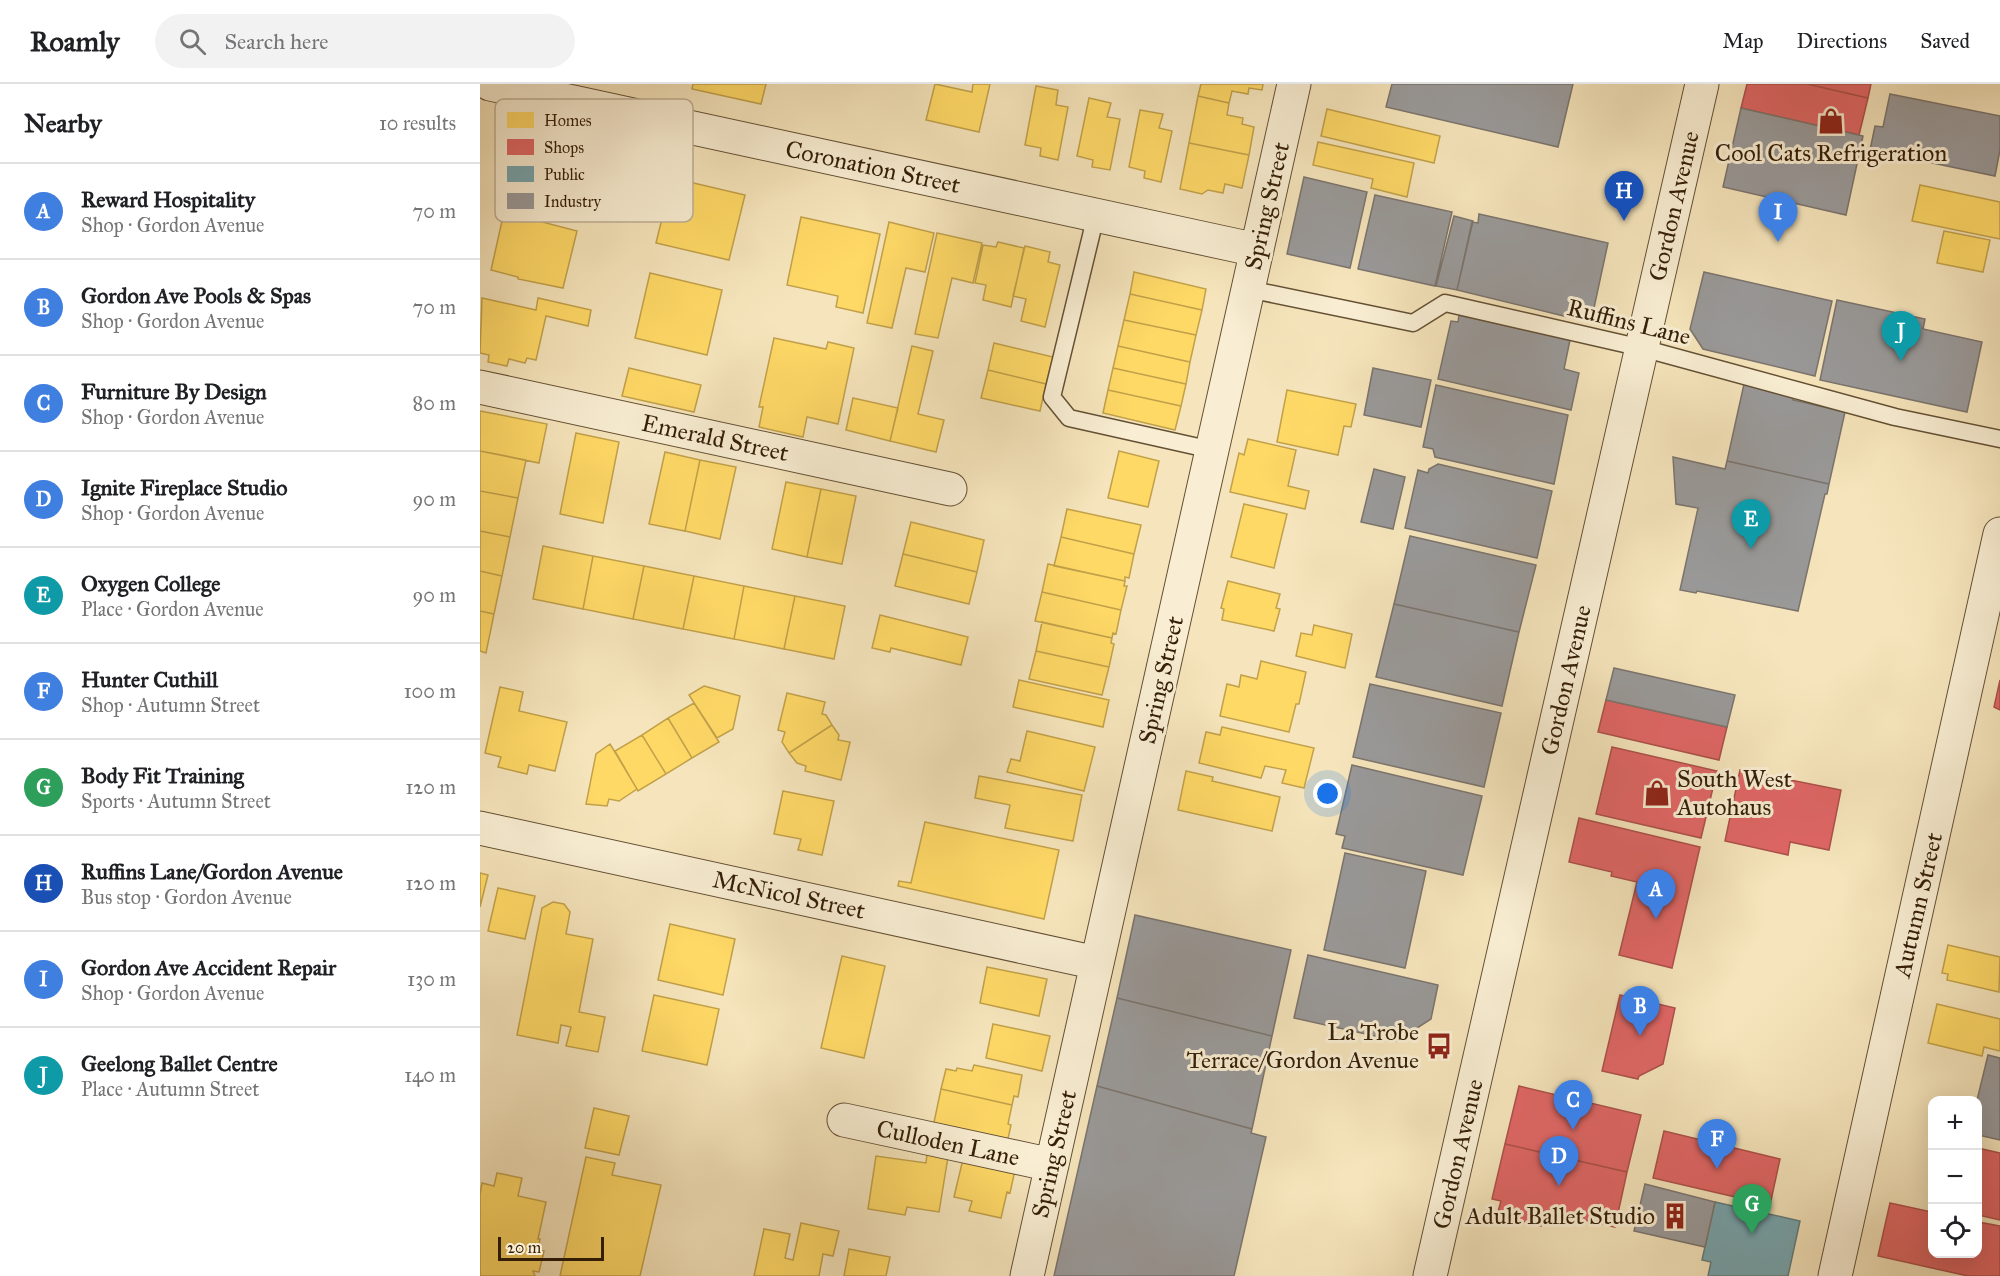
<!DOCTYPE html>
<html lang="en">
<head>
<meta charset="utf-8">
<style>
	body { margin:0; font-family:"IM FELL Great Primer",serif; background:#f2f2f2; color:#202124 }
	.controls { position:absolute; right:18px; bottom:18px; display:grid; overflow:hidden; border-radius:12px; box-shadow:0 6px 24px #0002 }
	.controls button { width:54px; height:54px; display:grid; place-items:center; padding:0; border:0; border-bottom:2px solid #e0e0e0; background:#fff; color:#202124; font:30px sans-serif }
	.scale { position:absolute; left:18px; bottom:15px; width:106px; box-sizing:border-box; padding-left:6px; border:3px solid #341e07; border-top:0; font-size:16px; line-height:21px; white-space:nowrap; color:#341e07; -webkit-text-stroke:4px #f9eed3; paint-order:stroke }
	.you { position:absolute; left:848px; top:710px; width:21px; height:21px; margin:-15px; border:4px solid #fff; border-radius:50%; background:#1a73e8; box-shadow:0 0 0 9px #1a73e833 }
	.badge { display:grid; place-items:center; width:39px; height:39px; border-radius:50%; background:#8f2418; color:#fff; font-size:20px; font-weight:700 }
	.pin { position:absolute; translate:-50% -50px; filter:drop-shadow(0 2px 3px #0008) }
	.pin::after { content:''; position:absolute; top:32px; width:21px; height:18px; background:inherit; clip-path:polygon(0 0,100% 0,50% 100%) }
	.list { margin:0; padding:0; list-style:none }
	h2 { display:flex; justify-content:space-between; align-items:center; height:78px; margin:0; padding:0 24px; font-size:26px }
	h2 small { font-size:20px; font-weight:400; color:#757577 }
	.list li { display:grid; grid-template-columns:39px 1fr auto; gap:18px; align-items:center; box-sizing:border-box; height:96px; padding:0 24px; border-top:2px solid #e0e0e0 }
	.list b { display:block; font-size:22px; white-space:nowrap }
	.list p { margin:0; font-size:20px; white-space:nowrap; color:#757577 }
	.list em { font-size:20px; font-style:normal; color:#757577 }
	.icon { flex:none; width:33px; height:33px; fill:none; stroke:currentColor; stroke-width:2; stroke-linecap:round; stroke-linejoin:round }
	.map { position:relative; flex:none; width:1520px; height:1192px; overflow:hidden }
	header { display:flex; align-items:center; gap:36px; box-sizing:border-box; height:84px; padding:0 30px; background:#fff; border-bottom:2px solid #e0e0e0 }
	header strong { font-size:28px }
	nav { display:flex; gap:33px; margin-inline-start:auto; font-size:21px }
	.search { width:420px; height:54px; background:#f2f2f2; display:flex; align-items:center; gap:15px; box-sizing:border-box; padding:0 21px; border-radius:33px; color:#757577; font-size:22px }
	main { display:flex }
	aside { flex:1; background:#fff }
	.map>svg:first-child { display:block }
</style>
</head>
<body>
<header>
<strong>Roamly</strong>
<div class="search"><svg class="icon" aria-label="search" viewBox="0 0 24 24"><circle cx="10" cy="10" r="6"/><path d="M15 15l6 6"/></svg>Search here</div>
<nav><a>Map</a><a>Directions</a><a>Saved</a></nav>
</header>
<main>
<aside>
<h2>Nearby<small>10 results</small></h2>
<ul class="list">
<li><span class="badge" style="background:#3f7fe0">A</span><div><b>Reward Hospitality</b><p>Shop · Gordon Avenue</p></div><em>70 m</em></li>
<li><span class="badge" style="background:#3f7fe0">B</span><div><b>Gordon Ave Pools &amp; Spas</b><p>Shop · Gordon Avenue</p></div><em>70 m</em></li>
<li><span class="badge" style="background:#3f7fe0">C</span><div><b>Furniture By Design</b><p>Shop · Gordon Avenue</p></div><em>80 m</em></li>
<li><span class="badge" style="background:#3f7fe0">D</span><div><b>Ignite Fireplace Studio</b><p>Shop · Gordon Avenue</p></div><em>90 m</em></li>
<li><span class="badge" style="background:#0f9aa8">E</span><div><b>Oxygen College</b><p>Place · Gordon Avenue</p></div><em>90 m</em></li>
<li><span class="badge" style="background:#3f7fe0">F</span><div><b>Hunter Cuthill</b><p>Shop · Autumn Street</p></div><em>100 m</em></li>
<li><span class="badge" style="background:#2e9e5b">G</span><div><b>Body Fit Training</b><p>Sports · Autumn Street</p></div><em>120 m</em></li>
<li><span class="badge" style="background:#1a4fb4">H</span><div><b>Ruffins Lane/Gordon Avenue</b><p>Bus stop · Gordon Avenue</p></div><em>120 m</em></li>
<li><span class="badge" style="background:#3f7fe0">I</span><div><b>Gordon Ave Accident Repair</b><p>Shop · Gordon Avenue</p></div><em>130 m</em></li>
<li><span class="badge" style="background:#0f9aa8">J</span><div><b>Geelong Ballet Centre</b><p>Place · Autumn Street</p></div><em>140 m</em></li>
</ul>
</aside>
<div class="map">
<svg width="1520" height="1192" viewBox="0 0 1520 1192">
	<rect width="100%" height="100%" fill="#f6e5bc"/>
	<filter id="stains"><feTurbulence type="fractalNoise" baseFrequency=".00333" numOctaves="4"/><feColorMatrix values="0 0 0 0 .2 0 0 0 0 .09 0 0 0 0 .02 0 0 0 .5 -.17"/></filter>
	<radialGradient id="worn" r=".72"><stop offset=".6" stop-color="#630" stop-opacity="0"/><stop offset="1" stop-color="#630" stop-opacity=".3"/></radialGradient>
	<path fill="#ffd966" stroke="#c2a14a" stroke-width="1.5" d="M213 0H286L281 20 212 5Z
		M455 0 492 8 493 0H510L499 48 446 36Z
		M721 0H783L782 6 769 4 768 10 752 7 749 19 718 12Z
		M556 2 578 6 576 21 588 23 578 76 560 72 561 64 545 61Z
		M718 12 749 19 747 31 763 34 762 40 774 43 769 71 709 59Z
		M609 14 631 19 627 33 640 35 630 86 612 83 613 76 597 72Z
		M847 25 960 52 954 79 841 52Z
		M660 26 683 30 679 44 692 47 681 98 664 94 665 87 649 83Z
		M838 58 934 79 927 113 891 104 893 95 833 81Z
		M709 59 769 71 762 104 745 100 743 109 728 106 722 110 700 105Z
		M192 94 265 111 249 176 176 159Z
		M1440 101 1520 118V155L1432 137Z
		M24 128 97 147 83 204 38 195V193L11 186Z
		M321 133 400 150 383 229 356 223 358 212 307 201Z
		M409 138 454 149 445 188 426 184 412 244 387 239Z
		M1464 147 1510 156 1503 188 1457 179Z
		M457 149 502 159 493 199 472 194 458 254 435 250Z
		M518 158 544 164 531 223 503 216 506 201 495 199 503 161 516 163Z
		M545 162 570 168 568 178 580 181 565 243 541 237 546 215 533 212Z
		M654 188 726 205 722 226 650 210Z
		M170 189 242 206 227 271 155 254Z
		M650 210 722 226 716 251 644 236Z
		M2 214 56 226 58 214 111 226 108 242 66 232 56 276 47 274 45 279 29 275 27 282 8 278 9 271 0 269Z
		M644 236 716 251 710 278 638 262Z
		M294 254 346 265 348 258 374 264 358 340 327 333 323 353 279 343 283 323H279Z
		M514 259 573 273 566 300 508 286Z
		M432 262 453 267 438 330 464 336 456 368 410 357Z
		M638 262 710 278 706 300 633 284Z
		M149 284 221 301 214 328 142 312Z
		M633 284 706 300 701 322 628 306Z
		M508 286 566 300 560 327 501 314Z
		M628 306 701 322 695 346 623 329Z
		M807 306 876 320 871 343 864 342 858 371 797 358Z
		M373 314 418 324 410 357 366 346Z
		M0 327 67 340 59 379 0 367Z
		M96 349 139 358 123 439 80 430Z
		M768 355 816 366 808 402 829 407 825 425 750 408 759 369 764 371Z
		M0 367 46 376 38 414 0 407Z
		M639 367 679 377 668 423 628 414Z
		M185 368 220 376 205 447 169 440Z
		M220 376 256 383 240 455 205 447Z
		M306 398 341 405 327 473 292 465Z
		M341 405 376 412 362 480 327 473Z
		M0 407 38 414 30 453 0 447Z
		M764 420 807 430 794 484 751 473Z
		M587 425 661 441 654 470 581 453Z
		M431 438 504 456 497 488 423 470Z
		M0 447 30 453 22 492 0 487Z
		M581 453 654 470 649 494 645 493V497L574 482Z
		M63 462 113 472 103 525 53 515Z
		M423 470 497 488 489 520 415 502Z
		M113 472 164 482 153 535 103 525Z
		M568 480 645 497 644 502H647L641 526 562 508Z
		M164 482 214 492 203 545 153 535Z
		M0 487 22 492 14 530 0 527Z
		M214 492 264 502 254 555 203 545Z
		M748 497 800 510 796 524 800 525 794 547 742 536 744 525 741 524Z
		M264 502 315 512 304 565 254 555Z
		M562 508 641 526 636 550 633 549 632 554 555 537Z
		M315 512 365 522 354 575 304 565Z
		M0 527 14 530 6 569 0 567Z
		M400 531 488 553 481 581 411 564 410 568 392 564Z
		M562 538 632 554 631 559 634 560 629 583 556 567Z
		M834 541 872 550 865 584 816 572 821 549 832 551Z
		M556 567 629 583 622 611 549 595Z
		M781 577 826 588 819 620H816L809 648 740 632 747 600 759 603 761 591 777 595Z
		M539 596 629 616 623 643 533 623Z
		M224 602 260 612 253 645 237 654 209 611Z
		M20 603 43 608 39 627 87 638 75 687 49 681 47 690 18 683 21 673 5 669Z
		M307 609 345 618 342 630 346 631 352 641 309 669 302 658 305 648 298 646Z
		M214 619 239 658 212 674 188 634Z
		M188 634 212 674 186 690 162 651Z
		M352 641 359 651 358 656 370 658 361 696 325 687 326 682 317 679 309 669Z
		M742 643 834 664 824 704 802 699 806 686 785 682 781 694 719 679 726 648 740 651Z
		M547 647 615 663 604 707 527 688 531 675 540 677Z
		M162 651 186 690 158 707 135 667Z
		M130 660 157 705 139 717 129 715 127 722 106 720 116 670Z
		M706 687 733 693 732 697 800 713 792 747 698 726Z
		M499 692 602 711 593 757 525 744 530 721 495 714Z
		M303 707 354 717 342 771 318 766 321 755 294 750Z
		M445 738 579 766 564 835 418 802 419 797 431 799Z
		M0 789 8 791 0 823Z
		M18 804 55 812 45 855 8 847Z
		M73 818 84 820 90 828 86 850 113 855 99 928 125 933 118 968 86 962 91 943 81 941 78 959 37 951 62 824Z
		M190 840 255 855 243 911 178 896Z
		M1468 861 1520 873 1519 908 1467 896 1468 890 1462 889Z
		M362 872 405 882 384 974 341 964Z
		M507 883 567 895 559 932 500 919Z
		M174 911 239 925 227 981 162 967Z
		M1457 920 1520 935V967L1504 963 1502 972 1448 959Z
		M513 940 570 952 562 987 506 974Z
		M494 981 542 991 538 1013 534 1012 532 1021 461 1005 466 985 476 987 477 984 492 987Z
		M461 1005 532 1021 528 1040 531 1041 527 1059 453 1043Z
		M114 1024 149 1032 139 1071 105 1064Z
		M447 1070 468 1073 459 1128 427 1123 425 1131 388 1125 396 1072 446 1079Z
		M106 1073 135 1079 132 1091 181 1101 160 1192H80Z
		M483 1075 535 1086 530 1109 527 1108 521 1134 489 1127 492 1117 474 1113Z
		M17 1089 42 1094 38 1112 66 1118 58 1155H60L58 1166 64 1167 59 1188 53 1187 55 1192H0V1110L2 1099 14 1102Z
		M321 1139 359 1147 353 1172 343 1170 339 1192H274L284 1145 310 1150 305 1174 313 1176Z
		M369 1165 410 1173 406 1192H364Z"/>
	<path fill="#e06666" stroke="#ac504a" stroke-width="1.5" d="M1267 0H1327L1388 14 1379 51 1261 24Z
		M1327 0H1391L1388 14Z
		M1520 596V626L1514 623Z
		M1126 616 1247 643 1239 676 1118 648Z
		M1132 663 1237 687 1221 754 1116 730Z
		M1260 686 1361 706 1349 766 1310 758 1308 771 1245 757Z
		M1099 734 1220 763 1192 884 1139 871 1157 798 1131 792 1132 788 1089 778Z
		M1140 911 1195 924 1183 980 1159 992 1158 995 1122 987Z
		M1039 1002 1161 1031 1147 1088 1025 1060Z
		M1184 1047 1300 1075 1290 1121 1173 1094Z
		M1025 1060 1147 1088 1135 1143 1064 1127 1061 1142 1017 1131 1021 1117 1012 1115Z
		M1498 1064 1520 1069V1136L1498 1131Z
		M1410 1119 1452 1128V1170H1498V1138L1520 1142V1192H1488L1398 1172Z"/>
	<path fill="#76a5af" stroke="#627c7d" stroke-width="1.5" d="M1235 1118 1320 1137 1308 1192H1228L1231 1178 1222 1176Z"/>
	<path fill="#999" stroke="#7b746d" stroke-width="1.5" d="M912 0H1093L1078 63 906 23Z
		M1410 10 1520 32V66L1515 92 1390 66 1395 42 1403 43Z
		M1261 24 1383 52 1366 131 1243 103Z
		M824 93 887 108 870 184 807 170Z
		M895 111 972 128 955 202 878 185Z
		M999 130 1128 159 1114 224 1099 222 1096 235 977 206 992 138 998 139Z
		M974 132 993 137 977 206 956 202Z
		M1224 188 1352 217 1335 292 1223 265 1210 245Z
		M1357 216 1445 235 1443 245 1502 258 1487 328 1340 296Z
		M979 231 1090 256 1084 285 1099 289 1091 326 958 295 971 237 978 238Z
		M893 284 951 296 941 343 884 331Z
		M1264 300 1314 311 1313 316 1365 328 1349 400 1247 377Z
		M956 301 1088 331 1074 400 955 373 953 365 943 363Z
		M1193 373 1245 385 1247 377 1349 400 1347 410H1345L1318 527 1217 507 1216 509 1200 506 1218 424 1196 420Z
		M958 380 1072 407 1057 474 925 444 938 386 948 389 949 385Z
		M894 385 925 393 913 445 881 438Z
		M930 452 1056 481 1039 548 914 520Z
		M914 520 1039 548 1022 622 896 593Z
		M1134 584 1255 611 1247 643 1126 616Z
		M890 600 1021 629 1004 703 873 673Z
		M872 681 1002 712 983 791 862 764 865 752 856 750Z
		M865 769 946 787 925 884 844 866Z
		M655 831 811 866 792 952 637 914Z
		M828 871 958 901 951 935 917 957 814 934Z
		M637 914 792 952 772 1045 617 1002Z
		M1508 971 1520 974V1056L1498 1051 1497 1016Z
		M617 1002 772 1045 771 1049 786 1053 754 1192H574Z
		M1165 1100 1235 1118 1225 1163 1154 1147Z"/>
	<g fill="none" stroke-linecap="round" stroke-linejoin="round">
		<g stroke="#645034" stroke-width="19">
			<path id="service" d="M616 131 572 313 589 334 732 366
				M768 205 933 239 965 219 1162 264 1415 333 1520 355"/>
		</g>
		<g stroke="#645034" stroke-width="35">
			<path id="minor" d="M10 0 777 166
				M0 303 470 405
				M0 744 617 879
				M364 1036 572 1081
				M547 1192 814 0
				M1355 1192 1520 450"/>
		</g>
		<g stroke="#645034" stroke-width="35">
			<path id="tertiary" d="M950 1192 1222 0"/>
		</g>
		<use href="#service" stroke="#f9eed3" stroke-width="16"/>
		<use href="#minor" stroke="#f9eed3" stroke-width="33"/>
		<use href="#tertiary" stroke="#f9eed3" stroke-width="33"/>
	</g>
	<defs>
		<g id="shop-bare" transform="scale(2.07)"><path d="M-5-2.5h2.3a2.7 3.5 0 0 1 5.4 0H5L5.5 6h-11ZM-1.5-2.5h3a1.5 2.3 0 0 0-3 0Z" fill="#8f2418" stroke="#f9eed3" stroke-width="2.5" paint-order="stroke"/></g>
		<g id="bus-bare" transform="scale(2.07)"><path d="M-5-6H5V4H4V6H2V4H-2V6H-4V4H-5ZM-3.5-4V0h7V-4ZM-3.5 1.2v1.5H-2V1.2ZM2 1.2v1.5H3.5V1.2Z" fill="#8f2418" stroke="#f9eed3" stroke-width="2.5" paint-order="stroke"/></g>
		<g id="building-bare" transform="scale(2.07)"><path d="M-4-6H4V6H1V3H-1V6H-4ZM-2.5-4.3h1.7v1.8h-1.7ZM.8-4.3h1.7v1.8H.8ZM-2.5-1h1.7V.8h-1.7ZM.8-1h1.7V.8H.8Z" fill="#8f2418" stroke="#f9eed3" stroke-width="2.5" paint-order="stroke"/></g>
	</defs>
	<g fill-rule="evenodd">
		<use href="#shop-bare" x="1351" y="37"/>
		<use href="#shop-bare" x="1177" y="709"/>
		<use href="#bus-bare" x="959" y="962"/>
		<use href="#building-bare" x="1195" y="1132"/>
	</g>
	<g text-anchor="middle" stroke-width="6" stroke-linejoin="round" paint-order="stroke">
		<g font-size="24" fill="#341e07" stroke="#f9eed3" text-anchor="end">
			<text x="1351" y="77" text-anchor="middle">Cool Cats Refrigeration</text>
			<text x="1197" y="703" text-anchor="start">South West<tspan x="1197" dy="28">Autohaus</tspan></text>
			<text x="939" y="956">La Trobe<tspan x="939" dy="28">Terrace/Gordon Avenue</tspan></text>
			<text x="1175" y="1140">Adult Ballet Studio</text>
		</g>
		<g font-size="24" fill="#341e07" stroke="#f9eed3">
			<text transform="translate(393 83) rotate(12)" y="8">Coronation Street</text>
			<text transform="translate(787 122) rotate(-77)" y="8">Spring Street</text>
			<text transform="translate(1194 122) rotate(-77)" y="8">Gordon Avenue</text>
			<text transform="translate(1149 238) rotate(14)" y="8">Ruffins Lane</text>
			<text transform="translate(235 354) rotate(12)" y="8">Emerald Street</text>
			<text transform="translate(681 596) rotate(-77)" y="8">Spring Street</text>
			<text transform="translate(1086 596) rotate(-77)" y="8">Gordon Avenue</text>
			<text transform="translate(309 811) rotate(12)" y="8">McNicol Street</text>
			<text transform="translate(1438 821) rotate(-77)" y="8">Autumn Street</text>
			<text transform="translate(468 1059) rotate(12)" y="8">Culloden Lane</text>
			<text transform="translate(574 1070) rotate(-77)" y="8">Spring Street</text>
			<text transform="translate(978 1070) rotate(-77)" y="8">Gordon Avenue</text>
		</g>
	</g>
	<rect x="15" y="15" width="198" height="123" rx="9" fill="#f9eed3" stroke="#beb096" stroke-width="1.5"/>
	<rect x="27" y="28" width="27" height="16" fill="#ffd966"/>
	<rect x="27" y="55" width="27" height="16" fill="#e06666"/>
	<rect x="27" y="82" width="27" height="16" fill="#76a5af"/>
	<rect x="27" y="109" width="27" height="16" fill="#999"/>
	<g font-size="16" fill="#341e07">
		<text x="64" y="42">Homes</text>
		<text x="64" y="69">Shops</text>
		<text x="64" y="96">Public</text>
		<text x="64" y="123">Industry</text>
	</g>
	<rect width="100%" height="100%" filter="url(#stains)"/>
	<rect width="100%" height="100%" fill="url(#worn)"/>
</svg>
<div class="controls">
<button>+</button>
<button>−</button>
<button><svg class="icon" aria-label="locate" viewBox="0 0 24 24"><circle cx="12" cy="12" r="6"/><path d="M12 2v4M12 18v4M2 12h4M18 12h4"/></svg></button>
</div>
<div class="scale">20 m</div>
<div class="you"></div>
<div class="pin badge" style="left:1176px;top:835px;background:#3f7fe0">A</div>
<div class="pin badge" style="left:1160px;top:952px;background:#3f7fe0">B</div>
<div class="pin badge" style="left:1093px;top:1046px;background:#3f7fe0">C</div>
<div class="pin badge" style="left:1079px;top:1102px;background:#3f7fe0">D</div>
<div class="pin badge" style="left:1271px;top:465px;background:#0f9aa8">E</div>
<div class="pin badge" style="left:1237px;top:1085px;background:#3f7fe0">F</div>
<div class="pin badge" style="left:1272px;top:1150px;background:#2e9e5b">G</div>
<div class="pin badge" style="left:1144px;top:137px;background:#1a4fb4">H</div>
<div class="pin badge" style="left:1298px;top:158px;background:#3f7fe0">I</div>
<div class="pin badge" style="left:1421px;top:277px;background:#0f9aa8">J</div>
</div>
</main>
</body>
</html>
